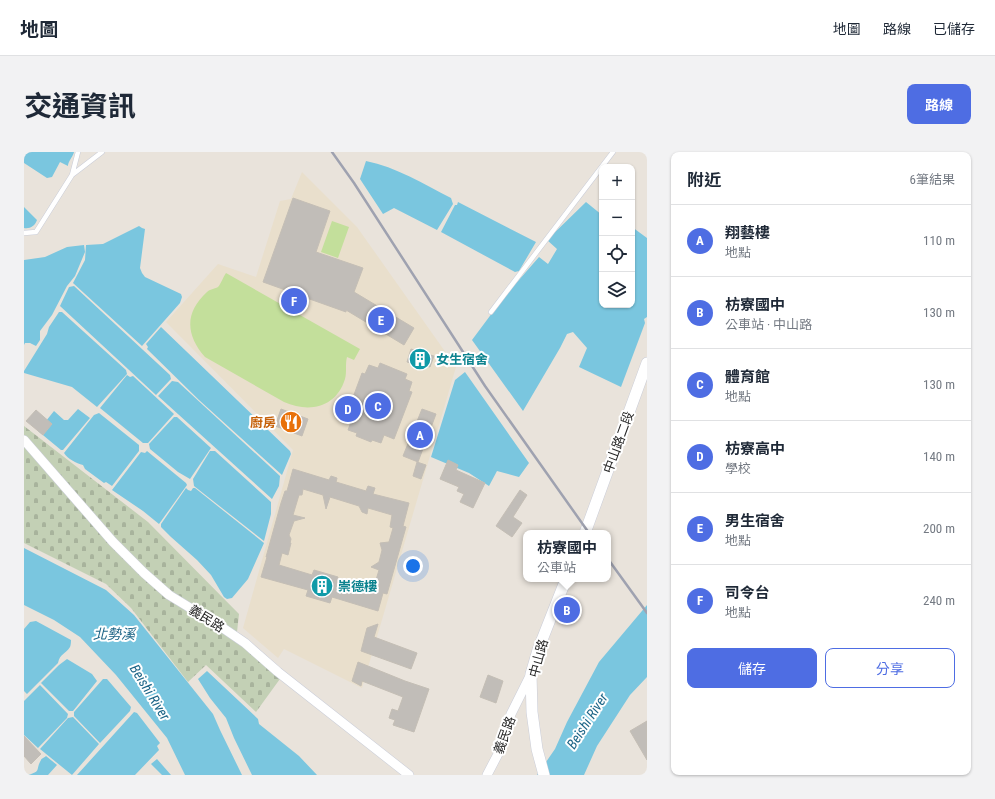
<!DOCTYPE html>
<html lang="zh-TW">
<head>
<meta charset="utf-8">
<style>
	body { margin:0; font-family:"Roboto Condensed","Noto Sans TC",sans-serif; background:#f2f2f3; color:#1f2937 }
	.controls { position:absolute; right:12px; top:12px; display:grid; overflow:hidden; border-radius:8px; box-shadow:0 1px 3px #0004 }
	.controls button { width:36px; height:36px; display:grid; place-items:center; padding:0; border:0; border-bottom:1px solid #e0e1e3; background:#fff; color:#1f2937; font:20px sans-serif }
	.you { position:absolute; left:389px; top:414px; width:14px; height:14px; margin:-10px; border:3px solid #fff; border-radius:50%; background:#1a73e8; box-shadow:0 0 0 6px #1a73e833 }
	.badge { display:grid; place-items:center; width:26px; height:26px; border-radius:50%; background:#4e6de3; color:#fff; font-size:13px; font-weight:700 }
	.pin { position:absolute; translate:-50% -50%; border:2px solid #fff; box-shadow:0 1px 4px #0006 }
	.popup { position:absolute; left:499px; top:378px; width:88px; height:52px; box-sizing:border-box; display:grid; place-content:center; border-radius:8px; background:#fff; filter:drop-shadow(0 1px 3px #0005); font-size:13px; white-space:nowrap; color:#747a83 }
	.popup b { font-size:15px; color:#1f2937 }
	.popup::after { content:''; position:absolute; left:50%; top:100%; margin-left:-8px; border:8px solid transparent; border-top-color:#fff }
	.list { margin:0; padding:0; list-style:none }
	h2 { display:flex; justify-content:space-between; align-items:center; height:52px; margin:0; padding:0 16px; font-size:17px }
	h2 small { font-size:13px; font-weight:400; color:#747a83 }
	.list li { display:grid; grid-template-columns:26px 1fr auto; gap:12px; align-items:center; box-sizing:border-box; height:72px; padding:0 16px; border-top:1px solid #e0e1e3 }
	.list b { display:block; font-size:15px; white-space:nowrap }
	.list p { margin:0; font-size:13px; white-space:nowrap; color:#747a83 }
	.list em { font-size:13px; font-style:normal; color:#747a83 }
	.actions { display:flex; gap:8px; padding:12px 16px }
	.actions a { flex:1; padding:9px 0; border:1px solid #4e6de3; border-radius:8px; text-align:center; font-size:14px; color:#4e6de3 }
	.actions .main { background:#4e6de3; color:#fff }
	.icon { flex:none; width:22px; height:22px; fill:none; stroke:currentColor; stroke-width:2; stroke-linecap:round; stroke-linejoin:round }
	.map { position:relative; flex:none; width:623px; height:623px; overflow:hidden; border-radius:8px }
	header { display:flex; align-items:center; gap:24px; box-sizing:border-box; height:56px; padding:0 20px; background:#fff; border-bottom:1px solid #e0e1e3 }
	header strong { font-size:19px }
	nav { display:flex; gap:22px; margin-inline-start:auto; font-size:14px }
	.intro { display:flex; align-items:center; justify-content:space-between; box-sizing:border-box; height:96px; padding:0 24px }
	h1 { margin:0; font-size:28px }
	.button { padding:10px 18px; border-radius:8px; background:#4e6de3; color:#fff; font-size:14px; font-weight:700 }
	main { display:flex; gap:24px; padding:0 24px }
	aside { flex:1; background:#fff; border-radius:8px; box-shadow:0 1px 3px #0004 }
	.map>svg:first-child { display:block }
</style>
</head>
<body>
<header>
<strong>地圖</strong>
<nav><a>地圖</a><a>路線</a><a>已儲存</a></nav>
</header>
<div class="intro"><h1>交通資訊</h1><a class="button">路線</a></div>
<main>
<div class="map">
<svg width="623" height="623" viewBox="0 0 623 623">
	<defs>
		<pattern id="cemetery-stones" width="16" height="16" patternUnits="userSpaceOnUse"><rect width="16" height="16" fill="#c3d0b5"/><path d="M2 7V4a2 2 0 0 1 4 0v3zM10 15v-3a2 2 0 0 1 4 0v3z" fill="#a8b39c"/></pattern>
	</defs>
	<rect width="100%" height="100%" fill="#e9e3db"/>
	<path fill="#e9dfcc" d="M278 20 333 75 432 215 338 536 260 497 254 506 219 476 269 298 142 170 194 112 232 125 256 49 267 47Z"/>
	<path fill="url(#cemetery-stones)" d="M0 274 124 370 215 462 213 480 261 520 232 560 182 513 164 530 107 456 82 432 0 391Z"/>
	<path fill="#c3df9b" d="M308 69 325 75 314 106 297 100Z
		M202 121 336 197 330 208 323 205C321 212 323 220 321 227 312 256 285 261 260 250L181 205C162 183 160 161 183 140 186 137 190 137 194 135 197 132 199 125 202 121Z"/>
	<path fill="#7ac6df" d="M0 0H50C49 5 44 9 44 14L36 10 28 25 23 26 0 11Z
		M342 9C372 15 400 32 427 46L429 52 413 78 370 56 359 62 336 27Z
		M434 50 512 90 495 119 491 120 417 80 431 53H433Z
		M562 50 578 63V153H608V75L623 86V165L620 167 621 171 597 235 555 215 563 196 549 180 543 182 536 196 499 259 448 188 480 145 515 105 524 112 533 97 523 88Z
		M0 55 13 68C11 74 6 77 0 76Z
		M115 74 118 76 121 77 116 116 118 121 121 125 157 142 158 145 156 151 118 194 49 131 61 108 62 93 79 92Z
		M60 93 61 100 51 124 43 134 28 163 16 179V188L12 194 6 191H1L0 193V108L21 105 43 95Z
		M50 134 146 223 147 227 132 243 36 154 45 135Z
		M35 160H38L102 218 103 222 73 255 48 235 0 221V219L23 182 25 175Z
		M137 175 266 299 267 302 258 323 175 248 123 197 124 195 122 192Z
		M441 220 505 311 495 325 473 319 465 334 445 321 407 305 431 228Z
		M103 223 106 225 109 224 150 262 124 291H119L76 256Z
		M148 229 154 230 256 324 255 334 248 347 134 244Z
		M54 257 66 266 39 298H37L14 279 30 259 40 268H44Z
		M75 261 115 293V299L88 334 82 330 80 331 61 317 59 313C52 311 44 307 40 301L70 263Z
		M150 265H153L187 296 166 327 154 320 126 297 125 292Z
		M123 299 162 331 163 333 135 372 119 359 88 338 117 300 121 301Z
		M186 299H191L247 350V362L240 389 170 334 169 327Z
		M162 336 164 338 167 339 169 336H171L240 391 224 427 208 446 203 447 200 445 187 423 173 408 147 385 137 375V372Z
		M0 396 82 438 91 446 110 463 189 562 196 578 218 623H161L143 586 92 523 56 485 30 468 0 453Z
		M623 453V525L606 543 573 594 560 623H513L531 597 543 570 575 510Z
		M12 469 47 488C47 489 47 493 46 495 42 502 36 501 34 511L3 542 0 539V477L6 470Z
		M43 507 68 522 73 529 49 559H45L17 531 35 513Z
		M183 519 234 567 235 572 275 604 293 623H228L210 586 202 566 186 546 174 527Z
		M79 527H83L107 555 106 559 76 591 50 564V560Z
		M16 533 44 562 43 566 14 596 0 583V549Z
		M110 560 113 561 136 591 133 594 135 598 111 623H53Z
		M49 565 75 592 48 623 16 597 44 566Z
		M22 604 33 613 24 623H4C18 619 11 618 17 608 17 607 21 605 22 604Z
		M133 607 147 623H138L127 612Z"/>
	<path fill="#c1bdb8" stroke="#c4beb5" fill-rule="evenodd" d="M269 46 306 59 292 100 339 116 330 140 390 176 380 193 322 158V160L280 145 272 158 261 152 267 140 239 130Z
		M387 197 397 200 398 197 404 199 403 202 410 204 406 215 399 213 398 215 383 210Z
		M356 211 383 222 381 227 388 230 385 239 388 240 370 287 360 283 357 291 348 288 347 290 332 284 333 281 324 278 327 270 321 267 338 221 341 222 345 213 354 216Z
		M257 257 284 267 278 284 251 274Z
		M398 257 412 262 394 310 379 304Z
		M12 258 28 272 19 283 2 269Z
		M424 308 434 313 432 318 461 331 449 356 436 350 440 342 433 339 435 335 416 327Z
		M393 310 402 313 397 327 389 324Z
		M269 317 305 328 307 324 313 326 312 330 342 339 344 334 351 336 349 342 385 351 379 374 382 375 363 442 359 441 354 459 308 445 306 451 282 444 284 438 237 425 243 405H242L257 351 261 339H263ZM279 337 299 343 302 357 306 345 335 354 338 360 343 362 344 356 368 363 366 375 369 376 365 390 356 391 358 398 355 410 347 415 355 418 348 441 313 431 314 425 290 418 288 423 255 413 258 401 264 403 267 391H266L267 387 265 383 270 369 281 366 269 363 275 343H278Z
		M496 338 503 343 489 365 498 371 488 385 472 374Z
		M354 472 350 485 393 501 387 517 337 499 343 476Z
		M334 510 381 529 405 537 390 580 369 573 371 568 365 566 368 557 374 559 379 545 338 529 337 534 328 529Z
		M464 523 479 529 472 551 456 545Z
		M623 569V608L606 579Z
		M0 584 17 602 7 612 0 604Z"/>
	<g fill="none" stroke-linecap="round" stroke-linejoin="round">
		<g stroke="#cacdd8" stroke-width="5.5">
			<path id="service" d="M48 23 54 0
				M0 81 12 80 48 23 78 0
				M467 160 589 0"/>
		</g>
		<g stroke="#cacdd8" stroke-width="10">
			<path id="minor" d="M0 288 89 390 120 421 145 443 199 476 221 491 254 520 385 623
				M463 623 474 602 487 562 507 522"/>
		</g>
		<g stroke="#cacdd8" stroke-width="12">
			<path id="tertiary" d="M561 381 623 211
				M520 623 513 597 508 560 507 522 514 498 542 427"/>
		</g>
		<use href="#service" stroke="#fff" stroke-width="4.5"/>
		<use href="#minor" stroke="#fff" stroke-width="9"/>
		<use href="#tertiary" stroke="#fff" stroke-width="11"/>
		<path stroke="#9fa2b0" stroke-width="2.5" d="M308 0 330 31 461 234 565 381
			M584 407 623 461"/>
	</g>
	<defs>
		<g id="building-disc" transform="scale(1.15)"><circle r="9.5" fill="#0f9aa8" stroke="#fff"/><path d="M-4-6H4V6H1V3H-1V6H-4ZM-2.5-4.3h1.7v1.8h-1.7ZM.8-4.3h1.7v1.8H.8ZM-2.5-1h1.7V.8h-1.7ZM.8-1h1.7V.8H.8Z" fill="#fff"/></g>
		<g id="restaurant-disc" transform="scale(1.15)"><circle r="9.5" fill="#e8710a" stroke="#fff"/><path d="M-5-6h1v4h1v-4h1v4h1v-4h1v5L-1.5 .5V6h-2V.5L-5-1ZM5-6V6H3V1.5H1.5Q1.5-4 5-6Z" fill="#fff"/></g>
	</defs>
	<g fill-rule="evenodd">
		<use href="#building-disc" x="396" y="207"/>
		<use href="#restaurant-disc" x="267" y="270"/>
		<use href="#building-disc" x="298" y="434"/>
	</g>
	<g text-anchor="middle" stroke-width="4" stroke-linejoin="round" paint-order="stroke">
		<g font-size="13" font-weight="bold" fill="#0d838f" stroke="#fff" text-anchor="start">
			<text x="412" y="212">女生宿舍</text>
			<text x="314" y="439">崇德樓</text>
		</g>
		<g font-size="13" font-weight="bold" fill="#c56008" stroke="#fff" text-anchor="end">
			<text x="252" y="275">廚房</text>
		</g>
		<g font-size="13" fill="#282828" stroke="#fff">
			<text transform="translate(594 290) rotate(-70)" y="5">中山路二段</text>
			<text transform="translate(183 466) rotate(32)" y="5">義民路</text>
			<text transform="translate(514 506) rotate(-75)" y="5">中山路</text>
			<text transform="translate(480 583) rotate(-70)" y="5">義民路</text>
		</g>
		<g font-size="14" font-style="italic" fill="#1d6587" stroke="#fff">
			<text x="90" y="487">北勢溪</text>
			<text transform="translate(126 540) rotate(58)" y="5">Beishi River</text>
			<text transform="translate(563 569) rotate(-57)" y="5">Beishi River</text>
		</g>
	</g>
</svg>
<div class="controls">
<button>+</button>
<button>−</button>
<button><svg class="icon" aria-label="locate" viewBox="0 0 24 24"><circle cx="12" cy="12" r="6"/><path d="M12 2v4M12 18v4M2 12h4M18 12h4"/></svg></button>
<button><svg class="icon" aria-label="layers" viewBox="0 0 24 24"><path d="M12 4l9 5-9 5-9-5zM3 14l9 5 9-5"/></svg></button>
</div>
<div class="you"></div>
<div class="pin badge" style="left:396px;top:283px">A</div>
<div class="pin badge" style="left:543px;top:458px">B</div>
<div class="popup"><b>枋寮國中</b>公車站</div>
<div class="pin badge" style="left:354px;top:254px">C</div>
<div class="pin badge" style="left:324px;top:257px">D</div>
<div class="pin badge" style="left:357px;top:168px">E</div>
<div class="pin badge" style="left:270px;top:149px">F</div>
</div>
<aside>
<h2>附近<small>6筆結果</small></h2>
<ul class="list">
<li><span class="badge">A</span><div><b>翔藝樓</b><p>地點</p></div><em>110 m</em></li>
<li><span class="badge">B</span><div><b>枋寮國中</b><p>公車站 · 中山路</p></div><em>130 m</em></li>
<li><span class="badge">C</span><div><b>體育館</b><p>地點</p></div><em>130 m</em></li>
<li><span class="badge">D</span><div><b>枋寮高中</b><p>學校</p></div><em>140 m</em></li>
<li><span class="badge">E</span><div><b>男生宿舍</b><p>地點</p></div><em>200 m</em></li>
<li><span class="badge">F</span><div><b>司令台</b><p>地點</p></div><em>240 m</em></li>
</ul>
<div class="actions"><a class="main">儲存</a><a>分享</a></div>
</aside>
</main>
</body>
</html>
